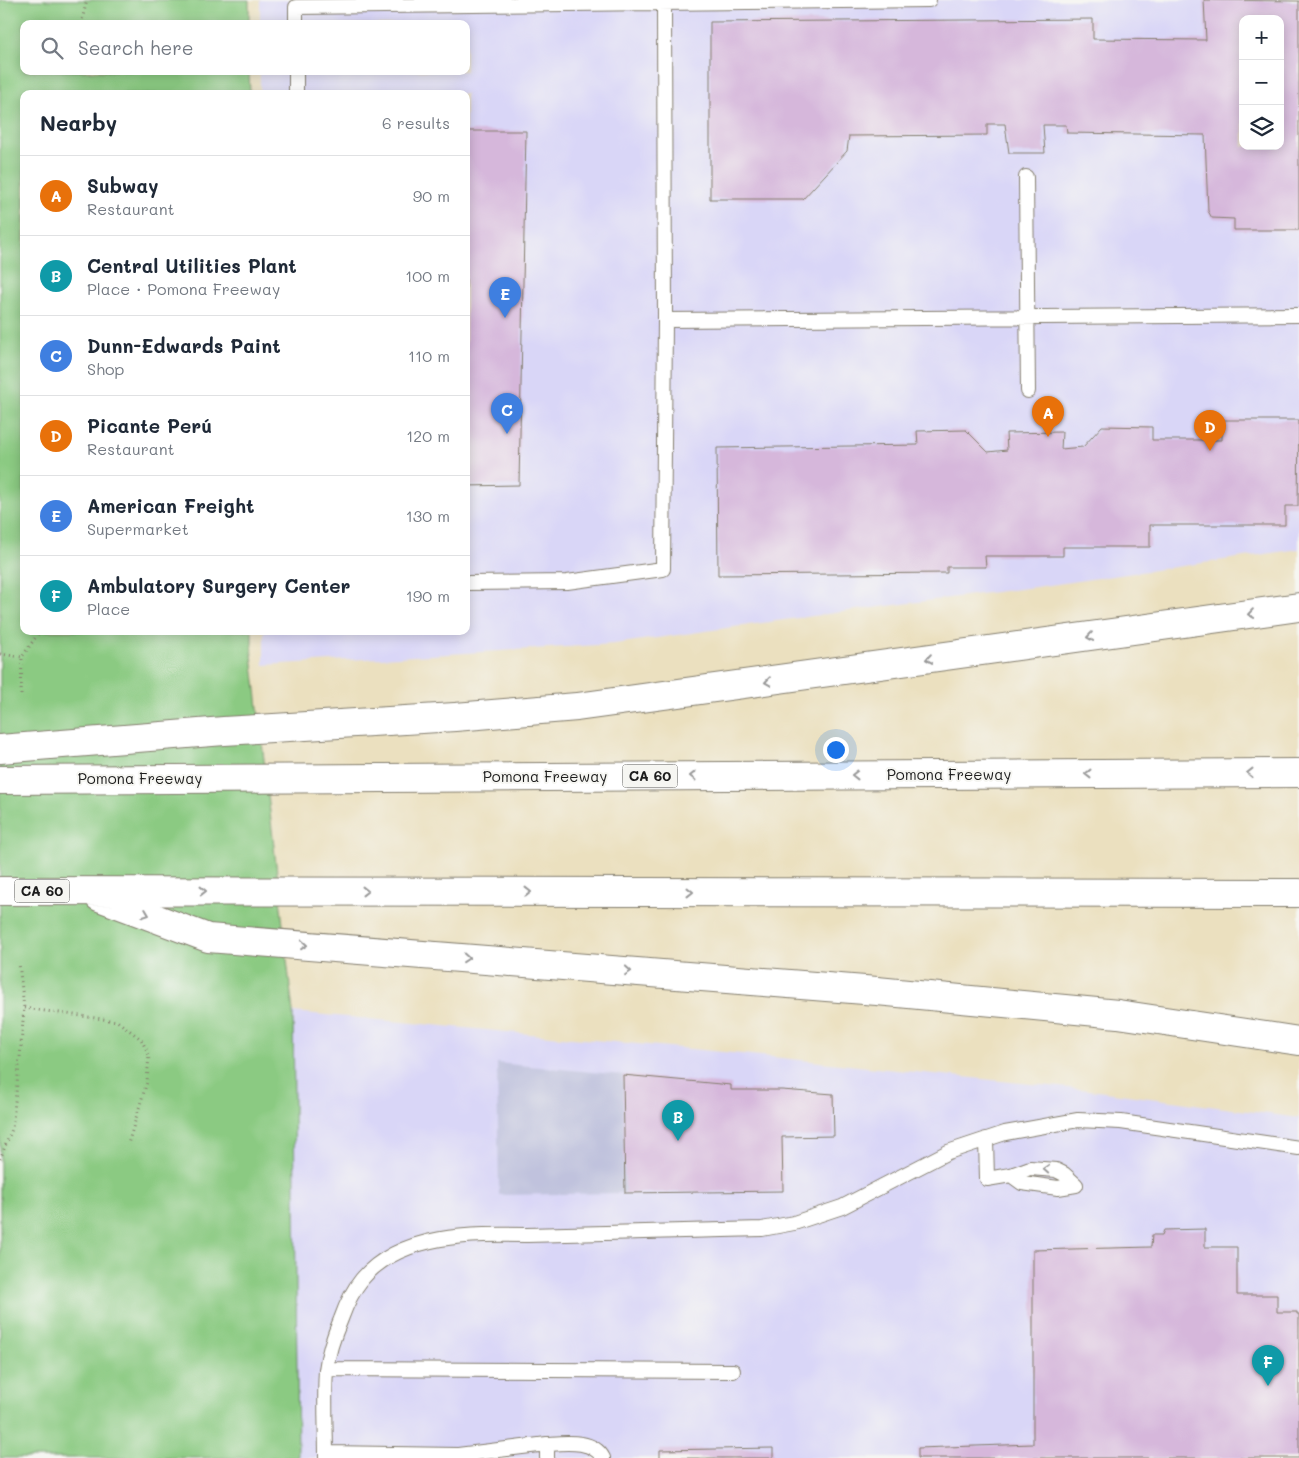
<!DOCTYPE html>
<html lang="en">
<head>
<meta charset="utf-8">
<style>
	body { margin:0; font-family:Mali,sans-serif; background:#f2f2f3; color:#1f2937 }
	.controls { position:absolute; right:15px; top:15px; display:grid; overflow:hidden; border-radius:10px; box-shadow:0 2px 12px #0003 }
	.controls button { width:45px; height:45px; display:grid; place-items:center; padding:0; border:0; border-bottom:1px solid #e0e1e3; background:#fff; color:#1f2937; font:25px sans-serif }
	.you { position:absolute; left:835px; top:749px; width:18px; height:18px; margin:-12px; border:4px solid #fff; border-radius:50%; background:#1a73e8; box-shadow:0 0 0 8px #1a73e833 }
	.badge { display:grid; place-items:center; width:32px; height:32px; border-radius:50%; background:#b5179e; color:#fff; font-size:16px; font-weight:700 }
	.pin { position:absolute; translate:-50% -41px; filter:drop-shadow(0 1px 2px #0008) }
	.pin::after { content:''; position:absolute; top:26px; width:18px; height:15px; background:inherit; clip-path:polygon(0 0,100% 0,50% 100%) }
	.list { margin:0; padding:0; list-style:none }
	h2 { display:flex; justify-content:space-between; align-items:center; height:65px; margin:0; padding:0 20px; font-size:21px }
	h2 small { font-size:16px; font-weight:400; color:#747a83 }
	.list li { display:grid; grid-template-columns:32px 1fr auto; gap:15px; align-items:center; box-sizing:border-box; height:80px; padding:0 20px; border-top:1px solid #e0e1e3 }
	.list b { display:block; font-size:19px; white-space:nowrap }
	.list p { margin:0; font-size:16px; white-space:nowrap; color:#747a83 }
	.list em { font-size:16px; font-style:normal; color:#747a83 }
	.icon { flex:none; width:28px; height:28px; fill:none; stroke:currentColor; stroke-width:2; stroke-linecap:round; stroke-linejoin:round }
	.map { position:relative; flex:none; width:1299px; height:1458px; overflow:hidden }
	.search { position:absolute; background:#fff; box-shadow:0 2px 12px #0003; left:20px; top:20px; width:450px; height:55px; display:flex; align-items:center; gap:12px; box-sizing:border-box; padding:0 18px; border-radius:10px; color:#747a83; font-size:19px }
	.panel { position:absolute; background:#fff; box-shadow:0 2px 12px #0003; left:20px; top:90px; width:450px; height:545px; border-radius:10px }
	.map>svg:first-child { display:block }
</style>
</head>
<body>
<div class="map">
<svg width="1299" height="1458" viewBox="0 0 1299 1458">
	<rect width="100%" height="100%" fill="#f6f6f2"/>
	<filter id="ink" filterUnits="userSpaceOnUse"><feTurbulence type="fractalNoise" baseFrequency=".02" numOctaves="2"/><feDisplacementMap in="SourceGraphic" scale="10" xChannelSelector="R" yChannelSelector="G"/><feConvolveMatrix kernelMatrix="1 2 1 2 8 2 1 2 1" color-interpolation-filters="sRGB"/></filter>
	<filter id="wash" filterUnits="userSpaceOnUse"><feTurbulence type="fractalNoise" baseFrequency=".0096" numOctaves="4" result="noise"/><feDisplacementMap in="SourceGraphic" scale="20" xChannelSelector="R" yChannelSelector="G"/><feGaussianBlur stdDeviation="1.12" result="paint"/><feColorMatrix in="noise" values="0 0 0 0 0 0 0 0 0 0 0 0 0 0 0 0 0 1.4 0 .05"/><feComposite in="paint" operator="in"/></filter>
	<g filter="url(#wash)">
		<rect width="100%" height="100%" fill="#ebe0bf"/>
		<path fill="#d9d6f7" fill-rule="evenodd" d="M260 0H1299V549L1050 585 848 611 614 644 264 665V631H466V94H260V71H466V24H260ZM1243 19H1280V146H1243Z
			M293 1012 723 1052 1097 1091 1299 1118V1458H298Z"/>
		<path fill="#c0c2dd" d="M497 1063 623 1075 625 1193 499 1195Z"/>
		<path fill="#8bca82" stroke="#54734f" d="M0 0H249V24H24V71H249L250 94H24V631H252V655L293 1012 298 1458H0Z"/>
		<g id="blocks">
			<path fill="#d6b7db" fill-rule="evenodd" d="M1204 0 1299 1V230H1234V219L1212 218 1208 211 1205 135 1067 133 1066 125H1043L1045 153H1009L1005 124H987V135L849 136 847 151 803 199H710V22L1093 19V39L1206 40ZM1243 19H1280V146H1243Z
				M466 131H526L519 485 466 486Z
				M1222 420H1299L1298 506H1285V525H1150V547H1063V556H985L986 567H947V573L718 575 717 448 918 445 917 431 966 430 988 452 1007 450 1006 433 1062 432 1061 449 1083 447 1102 426 1152 427V440H1222Z
				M623 1075 731 1085V1090H782L833 1094 834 1136 782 1137 783 1191 625 1193Z
				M1205 1229V1247H1237V1295H1277V1312H1297V1314H1299V1458H918V1448L1033 1444V1250L1151 1247 1152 1235H1162L1164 1230Z
				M773 1448V1458H660V1450Z"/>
		</g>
	</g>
	<g filter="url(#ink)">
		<use href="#blocks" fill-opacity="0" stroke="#847e6e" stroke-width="1"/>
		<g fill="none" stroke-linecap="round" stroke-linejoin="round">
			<g stroke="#847e6e" stroke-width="16">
				<path id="service" d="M296 24V7L929 0
					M296 71V94
					M1026 177 1028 391
					M665 320 1299 315
					M466 583 567 582 663 569 665 320 664 3
					M986 1139 987 1179 1011 1175 1030 1168 1056 1170 1064 1174 1076 1185
					M1011 1175 1022 1183 1058 1188 1076 1185
					M326 1369 733 1371
					M547 1444C565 1443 593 1439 603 1458
					M326 1453 458 1455 547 1444V1458
					M326 1458C326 1429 324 1399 326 1370 328 1353 334 1335 341 1319 346 1305 353 1290 362 1279 401 1233 473 1234 527 1235L762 1229 794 1223 842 1207 948 1152 1005 1133 1078 1120 1121 1122 1299 1148"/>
			</g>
			<g stroke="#847e6e" stroke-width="30">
				<path id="motorway" d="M0 749 224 731 455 717 577 707 1299 607
					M0 780 1299 773
					M0 891 1299 893
					M99 897 208 938 877 991 1118 1014 1299 1041"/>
			</g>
			<path stroke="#847e6e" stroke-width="3" stroke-dasharray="1 4" stroke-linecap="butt" d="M81 24 87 0
				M0 654 22 657
				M21 695 22 657 40 631
				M24 1008 117 1021 141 1039 149 1055 147 1082 128 1144
				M0 1159 12 1129 20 1057 24 1008 19 963"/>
			<use href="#service" stroke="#fff" stroke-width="14"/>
			<use href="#motorway" stroke="#fff" stroke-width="28"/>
		</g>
		<defs><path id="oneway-chevron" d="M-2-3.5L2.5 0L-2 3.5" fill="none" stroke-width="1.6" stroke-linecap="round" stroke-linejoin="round" transform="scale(1.25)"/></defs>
		<g stroke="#999">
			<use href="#oneway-chevron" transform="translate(1251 614) rotate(172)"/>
			<use href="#oneway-chevron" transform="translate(1090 637) rotate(172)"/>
			<use href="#oneway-chevron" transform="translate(929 659) rotate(172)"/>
			<use href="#oneway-chevron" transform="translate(768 682) rotate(172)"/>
			<use href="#oneway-chevron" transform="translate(1250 773) rotate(180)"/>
			<use href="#oneway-chevron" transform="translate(1088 774) rotate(180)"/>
			<use href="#oneway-chevron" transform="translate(855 775) rotate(180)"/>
			<use href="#oneway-chevron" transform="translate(693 776) rotate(180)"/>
			<use href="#oneway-chevron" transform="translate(203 891)"/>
			<use href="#oneway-chevron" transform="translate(365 891)"/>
			<use href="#oneway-chevron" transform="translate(528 892)"/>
			<use href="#oneway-chevron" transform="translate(690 892)"/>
			<use href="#oneway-chevron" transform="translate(146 914) rotate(21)"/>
			<use href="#oneway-chevron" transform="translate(304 945) rotate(5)"/>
			<use href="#oneway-chevron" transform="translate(466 958) rotate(5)"/>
			<use href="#oneway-chevron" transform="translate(628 971) rotate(5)"/>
			<use href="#oneway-chevron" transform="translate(1046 1169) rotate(-176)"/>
		</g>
	</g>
	<g text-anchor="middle" stroke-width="4" stroke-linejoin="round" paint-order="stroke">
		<g fill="#f6f6f2" stroke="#5d5d5c" stroke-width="1">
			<rect x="622.5" y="764.5" width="55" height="23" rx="4"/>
			<rect x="14.5" y="879.5" width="55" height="23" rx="4"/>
		</g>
		<g font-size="14" font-weight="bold" fill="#1c1c1c">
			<text x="650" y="781">CA 60</text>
			<text x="42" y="896">CA 60</text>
		</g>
		<g font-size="15" fill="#1c1c1c" stroke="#f6f6f2">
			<text x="949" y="780">Pomona Freeway</text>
			<text x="545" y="782">Pomona Freeway</text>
			<text x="140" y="784">Pomona Freeway</text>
		</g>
	</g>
</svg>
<div class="controls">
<button>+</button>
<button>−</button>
<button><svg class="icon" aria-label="layers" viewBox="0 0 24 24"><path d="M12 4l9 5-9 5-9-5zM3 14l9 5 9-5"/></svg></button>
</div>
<div class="you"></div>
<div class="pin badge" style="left:1048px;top:437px;background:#e8710a">A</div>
<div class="pin badge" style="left:678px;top:1141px;background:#0f9aa8">B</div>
<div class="pin badge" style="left:507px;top:434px;background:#3f7fe0">C</div>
<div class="pin badge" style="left:1210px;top:451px;background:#e8710a">D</div>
<div class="pin badge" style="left:505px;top:318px;background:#3f7fe0">E</div>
<div class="pin badge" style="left:1268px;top:1386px;background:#0f9aa8">F</div>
<div class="search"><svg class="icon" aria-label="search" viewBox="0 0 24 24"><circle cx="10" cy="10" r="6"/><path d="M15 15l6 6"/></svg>Search here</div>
<section class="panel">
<h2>Nearby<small>6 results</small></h2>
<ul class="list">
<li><span class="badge" style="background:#e8710a">A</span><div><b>Subway</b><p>Restaurant</p></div><em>90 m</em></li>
<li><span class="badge" style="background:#0f9aa8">B</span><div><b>Central Utilities Plant</b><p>Place · Pomona Freeway</p></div><em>100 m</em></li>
<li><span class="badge" style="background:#3f7fe0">C</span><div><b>Dunn-Edwards Paint</b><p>Shop</p></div><em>110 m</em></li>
<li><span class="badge" style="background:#e8710a">D</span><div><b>Picante Perú</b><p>Restaurant</p></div><em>120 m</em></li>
<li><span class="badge" style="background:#3f7fe0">E</span><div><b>American Freight</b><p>Supermarket</p></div><em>130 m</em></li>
<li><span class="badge" style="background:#0f9aa8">F</span><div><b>Ambulatory Surgery Center</b><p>Place</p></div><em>190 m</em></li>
</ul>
</section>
</div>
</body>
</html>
